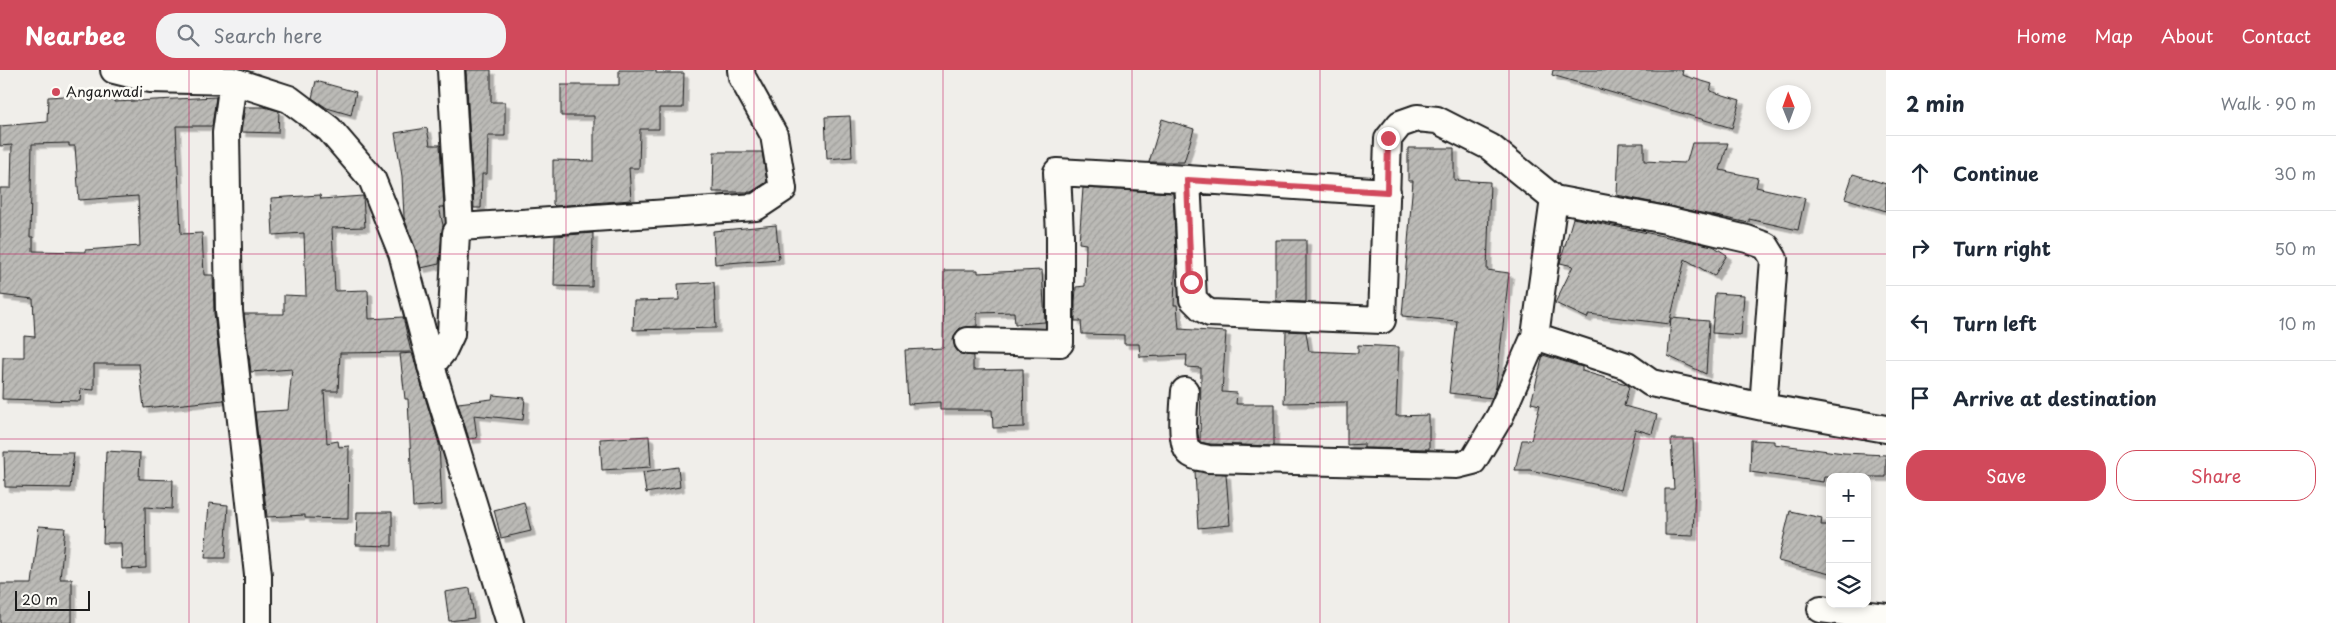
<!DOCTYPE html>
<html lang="en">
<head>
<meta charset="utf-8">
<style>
	body { margin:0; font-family:"Playpen Sans",sans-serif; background:#f2f2f3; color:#1f2937 }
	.controls { position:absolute; right:15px; bottom:15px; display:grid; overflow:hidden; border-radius:10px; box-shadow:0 2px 8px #0003 }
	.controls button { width:45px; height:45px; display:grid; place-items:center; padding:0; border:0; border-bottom:1px solid #e0e1e3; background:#fff; color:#1f2937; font:25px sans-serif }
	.compass { position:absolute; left:1766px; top:15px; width:45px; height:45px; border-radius:50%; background:#fff; box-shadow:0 2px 8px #0003; rotate:359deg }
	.scale { position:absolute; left:15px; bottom:12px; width:75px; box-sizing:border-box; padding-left:5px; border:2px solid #1c1c1c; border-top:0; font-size:14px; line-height:18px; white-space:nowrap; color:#1c1c1c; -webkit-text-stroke:4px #fdfcf7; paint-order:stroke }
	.stop { position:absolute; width:15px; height:15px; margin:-11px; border:4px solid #d1495b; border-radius:50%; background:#fff }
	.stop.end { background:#d1495b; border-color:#fff; box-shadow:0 1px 5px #0008 }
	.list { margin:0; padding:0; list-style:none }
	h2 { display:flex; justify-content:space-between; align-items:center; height:65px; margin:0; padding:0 20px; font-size:21px }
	h2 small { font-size:16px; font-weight:400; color:#747a83 }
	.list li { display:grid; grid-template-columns:32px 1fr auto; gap:15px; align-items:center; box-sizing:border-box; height:75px; padding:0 20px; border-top:1px solid #e0e1e3 }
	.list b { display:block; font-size:19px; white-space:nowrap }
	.list em { font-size:16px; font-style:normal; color:#747a83 }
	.actions { display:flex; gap:10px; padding:15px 20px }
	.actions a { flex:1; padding:11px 0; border:1px solid #d1495b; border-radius:20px; text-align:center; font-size:18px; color:#d1495b }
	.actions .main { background:#d1495b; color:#fff }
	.icon { flex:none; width:28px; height:28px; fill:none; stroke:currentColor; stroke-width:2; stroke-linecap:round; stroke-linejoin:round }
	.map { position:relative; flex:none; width:1886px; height:553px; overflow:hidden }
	header { display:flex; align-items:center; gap:30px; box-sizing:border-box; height:70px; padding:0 25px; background:#d1495b; color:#fff }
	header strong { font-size:24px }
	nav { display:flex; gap:28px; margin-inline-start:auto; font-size:18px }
	.search { width:350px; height:45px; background:#f2f2f3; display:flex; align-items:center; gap:12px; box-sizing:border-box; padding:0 18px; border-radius:20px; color:#747a83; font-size:19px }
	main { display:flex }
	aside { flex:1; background:#fff }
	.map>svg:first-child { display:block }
</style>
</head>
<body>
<header>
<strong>Nearbee</strong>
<div class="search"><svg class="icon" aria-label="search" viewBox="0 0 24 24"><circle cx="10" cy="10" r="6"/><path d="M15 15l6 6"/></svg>Search here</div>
<nav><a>Home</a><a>Map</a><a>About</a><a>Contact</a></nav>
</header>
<main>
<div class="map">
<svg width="1886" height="553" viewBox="0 0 1886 553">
	<defs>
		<pattern id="building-hatch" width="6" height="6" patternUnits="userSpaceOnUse" patternTransform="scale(1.25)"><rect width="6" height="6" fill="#bbbab6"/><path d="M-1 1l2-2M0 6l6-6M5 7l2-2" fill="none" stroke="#a09f9c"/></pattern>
		<filter id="shadow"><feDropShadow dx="4.5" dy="4.5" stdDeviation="0" flood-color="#0004"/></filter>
	</defs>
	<rect width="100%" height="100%" fill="#f0eeea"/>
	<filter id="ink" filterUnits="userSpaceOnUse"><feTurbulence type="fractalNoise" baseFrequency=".02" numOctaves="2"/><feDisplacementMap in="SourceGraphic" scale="10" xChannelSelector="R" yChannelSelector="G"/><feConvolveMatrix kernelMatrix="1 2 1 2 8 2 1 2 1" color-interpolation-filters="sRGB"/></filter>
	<g filter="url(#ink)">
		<path fill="url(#building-hatch)" stroke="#1c1c1c" fill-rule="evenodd" filter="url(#shadow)" d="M466 0H491V32H505V66H488L487 104H482L481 138H474Z
			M619 0H656V3H684L683 38H659V59H640L639 98H629L631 130 555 136 553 134V90L594 91V46H561V15H619Z
			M1553 0H1683L1682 5 1712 14 1710 21 1740 30 1732 58 1552 5Z
			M316 11 356 22 351 45 327 38 312 28Z
			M114 23V32L216 27 212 56H176L181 164 202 163 204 205H213L214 243 224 330 144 338 139 294H94V320L81 319 80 331 2 329 3 287H24V266L35 267 33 229 0 225V118H11L12 75 0 76V56L47 52 48 27ZM69 73V76H75L79 130 138 126 140 176 85 180V182L33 181V167H30L32 74Z
			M245 37H264L279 41 278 63 241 62Z
			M850 46 852 87 827 89 825 47Z
			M1162 49 1194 59 1184 92H1149Z
			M427 58 430 75H440L444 137H439L443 155 439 194 421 198 404 147 402 106 395 63Z
			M1619 73H1644V91L1683 93 1687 91 1692 73H1728L1720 100 1758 108 1756 117 1805 128 1798 160 1749 149V153L1617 125Z
			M1408 78H1454V110L1490 112 1487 200 1509 203 1496 317 1492 328 1449 323 1457 251 1402 246 1413 111H1408Z
			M714 82H762L767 112 751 122H713Z
			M1853 104 1886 114V141L1845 128Z
			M1083 118 1173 123 1176 184 1174 235H1177L1179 259 1226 262 1222 322 1237 323 1236 334H1274V376L1210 374 1200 372 1201 298 1186 297 1187 285 1140 287 1139 274H1124V265L1082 264 1081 251H1075V234L1076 217 1085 216 1086 174 1079 173Z
			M320 125 321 129 363 126 365 157 332 158 335 221 368 220 369 249 403 247 411 282 340 283 338 321H324L327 373 338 371 339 377 349 376 348 449 305 448V445L267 447 255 342 288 340 292 299 251 302 244 244H284V225L306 226 304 163 273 165 271 128Z
			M1573 148 1713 176 1727 185 1714 206 1685 189 1669 254 1589 244 1587 248 1555 233 1573 196 1560 193Z
			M776 155 779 189 715 194 713 161Z
			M593 163 592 217 554 216 555 166Z
			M1276 170H1306V232L1276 231Z
			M944 200H978V203L1042 200 1045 252 1015 254 1014 242 977 243V256L960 258 955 264 953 270 955 278 960 284 973 286V300L1023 299 1024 357 993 358 992 340H940V332L908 334 905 280 943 278Z
			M714 212 716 258 633 260 634 231 679 230 678 214Z
			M1715 223 1744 225 1741 265 1712 263Z
			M1671 248 1709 251 1706 304 1668 286Z
			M1286 261 1306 262 1309 281 1358 283V275L1399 277 1396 346 1429 345V379L1364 378V374L1347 375V332L1284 333Z
			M412 283 439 374 442 435 413 437 408 329H405L400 284Z
			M1543 285 1582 297V301L1626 314 1629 316 1624 336 1657 345 1652 364 1635 359 1621 420 1530 400H1515L1522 370H1531L1540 335 1531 333Z
			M493 325 525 328 523 350 474 345 477 368 469 369 458 333 492 329Z
			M649 366 651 397 602 400 600 369Z
			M1671 369H1693L1695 411 1693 466 1665 465V419H1674Z
			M1751 370 1774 371V374L1844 383 1886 385V407H1824L1823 412 1750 402Z
			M106 381 140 383 139 409 173 410 172 439 145 437 146 498 122 499 121 473H103Z
			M4 382 74 383 70 418 5 417Z
			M678 397 680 417 646 423 643 402Z
			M1195 401 1226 404 1230 455 1198 458Z
			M524 432 531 461 501 468 494 440Z
			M209 433 228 435 225 488H205Z
			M1790 441 1822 448 1821 455H1830V504L1778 491Z
			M357 442H392V476L356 475Z
			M39 456 65 458 60 509H72V553H0V514H32Z
			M470 518 474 548 449 551 445 522Z"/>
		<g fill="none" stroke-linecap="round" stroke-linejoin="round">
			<g stroke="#1c1c1c" stroke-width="30">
				<path id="minor" d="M114 0 150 9 233 11 289 29 329 59 372 109 402 183 434 306 510 553
					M451 0 460 157
					M233 11 226 63 229 241 258 505V553
					M1187 109 1387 122
					M1535 266 1627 296 1651 313 1763 337
					M968 271 1060 273V165L1057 102 1187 109 1193 229 1203 239 1210 243 1382 250 1388 69 1400 54 1417 48 1437 50 1490 77 1554 129 1666 150 1747 169 1766 176 1774 189 1763 337 1886 359
					M431 296 443 281 451 264 456 163 460 157 756 137 783 119 774 65 742 7 741 0
					M1185 321C1184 335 1180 373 1189 382 1193 387 1202 387 1208 389L1457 395 1473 391 1500 346 1535 266 1554 129
					M1821 539 1886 547"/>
			</g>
			<use href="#minor" stroke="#fdfcf7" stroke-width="26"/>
		</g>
	</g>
	<g fill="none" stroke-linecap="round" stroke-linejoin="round" filter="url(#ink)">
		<path stroke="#d1495b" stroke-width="6" d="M1191 212 1187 110 1387 122 1388 68"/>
	</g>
	<path fill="none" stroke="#c2185b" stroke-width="1" stroke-opacity="0.55" d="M189 0V553M377 0V553M566 0V553M754 0V553M943 0V553M1132 0V553M1320 0V553M1509 0V553M1697 0V553M0 184H1886M0 369H1886"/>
	<circle fill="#d1495b" stroke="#fdfcf7" stroke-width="2" cx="56" cy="22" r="5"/>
	<g text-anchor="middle" stroke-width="5" stroke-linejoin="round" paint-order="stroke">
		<g font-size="14" fill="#1c1c1c" stroke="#fdfcf7" text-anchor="start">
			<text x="66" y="27">Anganwadi</text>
		</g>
	</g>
</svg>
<div class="controls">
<button>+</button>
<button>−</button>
<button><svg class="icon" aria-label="layers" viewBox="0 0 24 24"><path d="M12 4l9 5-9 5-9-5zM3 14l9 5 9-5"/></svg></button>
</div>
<svg class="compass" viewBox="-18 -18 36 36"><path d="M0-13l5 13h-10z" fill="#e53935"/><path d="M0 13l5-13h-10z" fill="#747a83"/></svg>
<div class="scale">20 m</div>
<div class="stop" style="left:1191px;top:212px"></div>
<div class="stop end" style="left:1388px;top:68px"></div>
</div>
<aside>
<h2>2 min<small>Walk · 90 m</small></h2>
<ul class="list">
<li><svg class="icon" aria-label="ahead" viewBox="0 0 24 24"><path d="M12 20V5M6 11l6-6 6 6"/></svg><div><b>Continue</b></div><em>30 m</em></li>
<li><svg class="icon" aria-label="right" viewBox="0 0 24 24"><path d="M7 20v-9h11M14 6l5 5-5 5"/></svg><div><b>Turn right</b></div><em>50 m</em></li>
<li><svg class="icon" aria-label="left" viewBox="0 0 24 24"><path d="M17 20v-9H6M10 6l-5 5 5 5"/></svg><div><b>Turn left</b></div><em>10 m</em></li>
<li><svg class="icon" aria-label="arrive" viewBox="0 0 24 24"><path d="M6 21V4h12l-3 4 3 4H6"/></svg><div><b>Arrive at destination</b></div></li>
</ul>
<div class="actions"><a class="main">Save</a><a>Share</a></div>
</aside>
</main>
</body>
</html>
